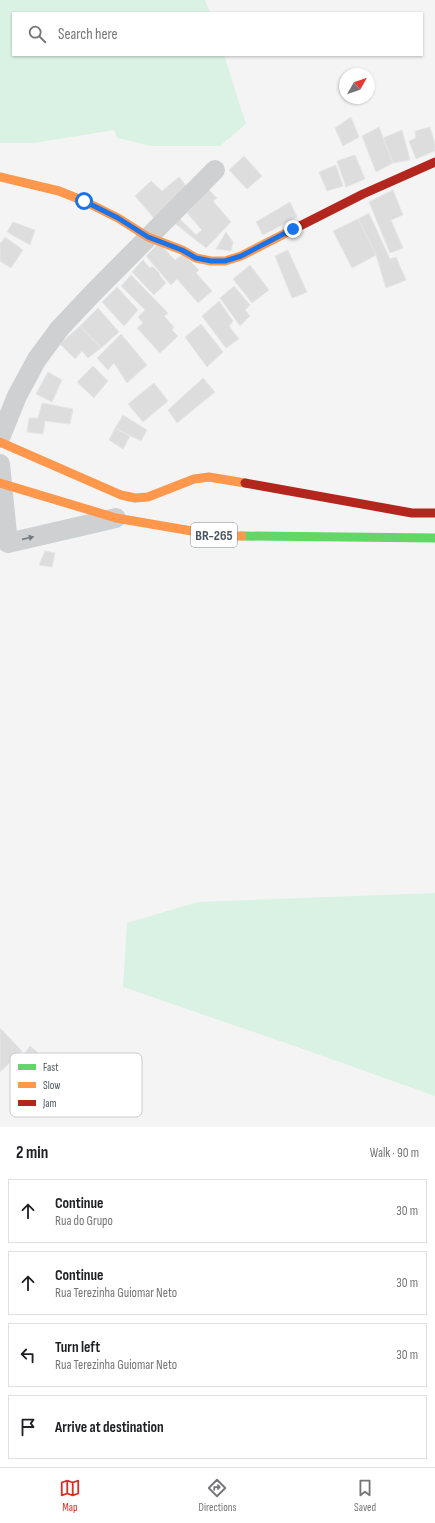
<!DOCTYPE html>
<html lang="en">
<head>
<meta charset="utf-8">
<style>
	body { margin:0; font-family:"Sofia Sans Condensed",sans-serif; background:#f2f2f2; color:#202124 }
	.compass { position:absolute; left:339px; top:68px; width:36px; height:36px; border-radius:50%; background:#fff; box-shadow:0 1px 3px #0004; rotate:50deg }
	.stop { position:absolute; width:12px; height:12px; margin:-9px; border:3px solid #1a73e8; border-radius:50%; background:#fff }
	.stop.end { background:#1a73e8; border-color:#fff; box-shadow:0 1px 4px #0008 }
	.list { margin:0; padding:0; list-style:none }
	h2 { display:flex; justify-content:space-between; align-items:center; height:52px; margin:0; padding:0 16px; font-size:17px }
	h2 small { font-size:13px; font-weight:400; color:#757577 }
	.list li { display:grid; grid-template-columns:26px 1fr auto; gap:12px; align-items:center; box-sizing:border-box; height:64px; margin:0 8px 8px; padding:0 8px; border:1px solid #e0e0e0; border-radius:0px }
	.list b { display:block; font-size:15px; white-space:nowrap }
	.list p { margin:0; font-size:13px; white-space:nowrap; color:#757577 }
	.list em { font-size:13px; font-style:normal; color:#757577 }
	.icon { flex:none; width:22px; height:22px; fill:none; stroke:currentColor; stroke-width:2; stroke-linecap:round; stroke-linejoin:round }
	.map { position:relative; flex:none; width:435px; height:1127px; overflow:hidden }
	.search { position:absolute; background:#fff; box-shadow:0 1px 3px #0004; left:12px; right:12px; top:12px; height:44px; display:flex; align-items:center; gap:10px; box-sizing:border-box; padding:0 14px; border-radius:0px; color:#757577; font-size:15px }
	.sheet { height:340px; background:#fff }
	nav { display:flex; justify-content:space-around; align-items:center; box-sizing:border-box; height:56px; border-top:1px solid #e0e0e0; background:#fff; font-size:11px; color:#757577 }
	nav a { display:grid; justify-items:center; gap:2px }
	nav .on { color:#d93025 }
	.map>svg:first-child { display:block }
</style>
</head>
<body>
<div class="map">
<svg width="435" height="1127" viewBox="0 0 435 1127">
	<rect width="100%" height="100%" fill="#f4f4f4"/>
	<path fill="#d9f2e3" d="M0 0H205L210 13H13V55H224L246 124 220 146H152L117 138 114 130 34 143H0Z
		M435 893V1096L303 1049 123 987 127 923 198 902Z"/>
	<path fill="#ddddde" stroke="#e5e6e7" d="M351 117 359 137 343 146 335 128Z
		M379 127 393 163 376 172 362 136Z
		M430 127 435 144V151L416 159 409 141 416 138 415 131Z
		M402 130 410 160 393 163 383 138Z
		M355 155 365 179 346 187 337 161Z
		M244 156 262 176 247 189 229 170Z
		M336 165 343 186 327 191 319 172Z
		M179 177 187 187 154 218 135 196 151 181 162 191Z
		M205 186 217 198 213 201 231 222 206 248 173 222 179 218 196 235 202 230 187 213 197 202Z
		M393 190 403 215 391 220 403 248 390 253 369 202Z
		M290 202 297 217 263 235 256 222Z
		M369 213 390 259 396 257 406 280 386 288 376 255 358 219Z
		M358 219 376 255 352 268 333 231Z
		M13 222 35 230 30 245 7 232Z
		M226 232 233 242 231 251 216 249Z
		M5 237 23 250 11 268 0 261V242L1 243Z
		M159 243 175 260 183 254 199 270 196 273 212 291 198 303 177 279 171 285 146 256Z
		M288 250 307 292 292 298 275 256Z
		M143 260 150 268 152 266 160 274 159 275 166 283 154 295 132 272Z
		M250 265 269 290 252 303 233 279Z
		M131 275 168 313 164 316 174 327 172 330 178 336 160 353 137 328 143 323 138 317 145 310 121 286Z
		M234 286 250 305 245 310 250 316 240 326 220 298Z
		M117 287 138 310 124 326 102 302Z
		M219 301 233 321 229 326 239 339 226 348 202 316Z
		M98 308 119 332 101 348 80 326Z
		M201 324 223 352 207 367 185 337Z
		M80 326 101 348 88 358 82 351 75 359 60 344Z
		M121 334 147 365 127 383 114 363 108 370 97 358Z
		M93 366 108 381 94 398 77 382Z
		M48 372 62 380 52 402 36 394Z
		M203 378 215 392 177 423 168 410Z
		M154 383 168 401 143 422 128 404Z
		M42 403 73 409 70 424 45 421 43 434 27 432 29 418H38Z
		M123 415 147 430 141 441 115 428Z
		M115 428 130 436 123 449 109 440Z
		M45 551 55 553 52 567 39 565Z
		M0 1028 22 1051 0 1072Z
		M30 1046 69 1078 42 1108 10 1074Z"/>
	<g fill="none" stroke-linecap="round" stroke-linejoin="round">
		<path stroke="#ced0d2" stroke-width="20" d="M0 438 17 396 37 359 60 328 94 292 215 170
			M0 464 8 543 116 518"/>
		<path stroke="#63d668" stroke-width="9" d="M242 536 435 538"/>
		<path stroke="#ff974d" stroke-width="9" d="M0 177 59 191 84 201 118 218 148 237 182 250 196 258 211 261H225L241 256 288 232
			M0 442 121 495 135 498 148 497 194 479 209 477 245 483
			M0 483 116 518 221 536H242"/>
		<path stroke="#b3261e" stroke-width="9" d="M288 232 363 194 435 162
			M245 483 412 513H435"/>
	</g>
	<defs><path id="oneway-solid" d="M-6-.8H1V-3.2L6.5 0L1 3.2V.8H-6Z"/></defs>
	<use fill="#727b83" href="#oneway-solid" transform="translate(28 538) rotate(-13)"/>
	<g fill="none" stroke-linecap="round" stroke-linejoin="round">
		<path stroke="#1a73e8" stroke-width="5" d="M84 201 118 218 148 237 182 250 196 258 211 261H225L241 256 293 229"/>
	</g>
	<g text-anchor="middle" stroke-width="4" stroke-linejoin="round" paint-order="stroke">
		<rect fill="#fff" stroke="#808990" stroke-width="1" x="191" y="523" width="46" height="24" rx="3"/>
		<g font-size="14" font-weight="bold" fill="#4a5661">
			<text x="214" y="540">BR-265</text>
		</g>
	</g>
	<rect x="10" y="1053" width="132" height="64" rx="6" fill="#fff" stroke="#c9ccd0" stroke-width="1"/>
	<rect x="18" y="1064" width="18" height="6" fill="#63d668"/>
	<rect x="18" y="1082" width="18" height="6" fill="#ff974d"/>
	<rect x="18" y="1100" width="18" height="6" fill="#b3261e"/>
	<g font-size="11" fill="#4a5661">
		<text x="43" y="1071">Fast</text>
		<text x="43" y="1089">Slow</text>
		<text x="43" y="1107">Jam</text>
	</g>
</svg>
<svg class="compass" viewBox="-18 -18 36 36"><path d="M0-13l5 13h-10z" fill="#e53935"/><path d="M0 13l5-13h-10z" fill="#757577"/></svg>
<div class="stop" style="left:84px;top:201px"></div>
<div class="stop end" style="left:293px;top:229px"></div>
<div class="search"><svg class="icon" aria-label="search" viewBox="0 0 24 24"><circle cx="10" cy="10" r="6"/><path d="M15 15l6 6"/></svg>Search here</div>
</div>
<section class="sheet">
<h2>2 min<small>Walk · 90 m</small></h2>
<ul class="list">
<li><svg class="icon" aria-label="ahead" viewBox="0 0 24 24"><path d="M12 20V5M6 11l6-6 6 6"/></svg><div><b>Continue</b><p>Rua do Grupo</p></div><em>30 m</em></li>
<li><svg class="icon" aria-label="ahead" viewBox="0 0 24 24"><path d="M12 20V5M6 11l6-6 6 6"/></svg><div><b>Continue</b><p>Rua Terezinha Guiomar Neto</p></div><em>30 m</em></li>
<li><svg class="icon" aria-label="left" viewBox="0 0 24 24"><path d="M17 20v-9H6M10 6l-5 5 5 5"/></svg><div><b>Turn left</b><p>Rua Terezinha Guiomar Neto</p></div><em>30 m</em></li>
<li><svg class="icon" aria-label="arrive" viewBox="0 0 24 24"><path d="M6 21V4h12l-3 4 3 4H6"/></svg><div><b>Arrive at destination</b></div></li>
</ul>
</section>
<nav>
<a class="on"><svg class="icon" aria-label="map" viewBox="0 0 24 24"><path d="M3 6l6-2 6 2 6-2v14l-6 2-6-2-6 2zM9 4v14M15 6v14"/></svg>Map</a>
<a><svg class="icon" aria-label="directions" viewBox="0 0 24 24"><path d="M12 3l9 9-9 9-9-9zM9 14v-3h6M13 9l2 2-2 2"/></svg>Directions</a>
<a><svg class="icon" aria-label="saved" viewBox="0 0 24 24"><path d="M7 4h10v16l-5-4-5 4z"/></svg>Saved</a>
</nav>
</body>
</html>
